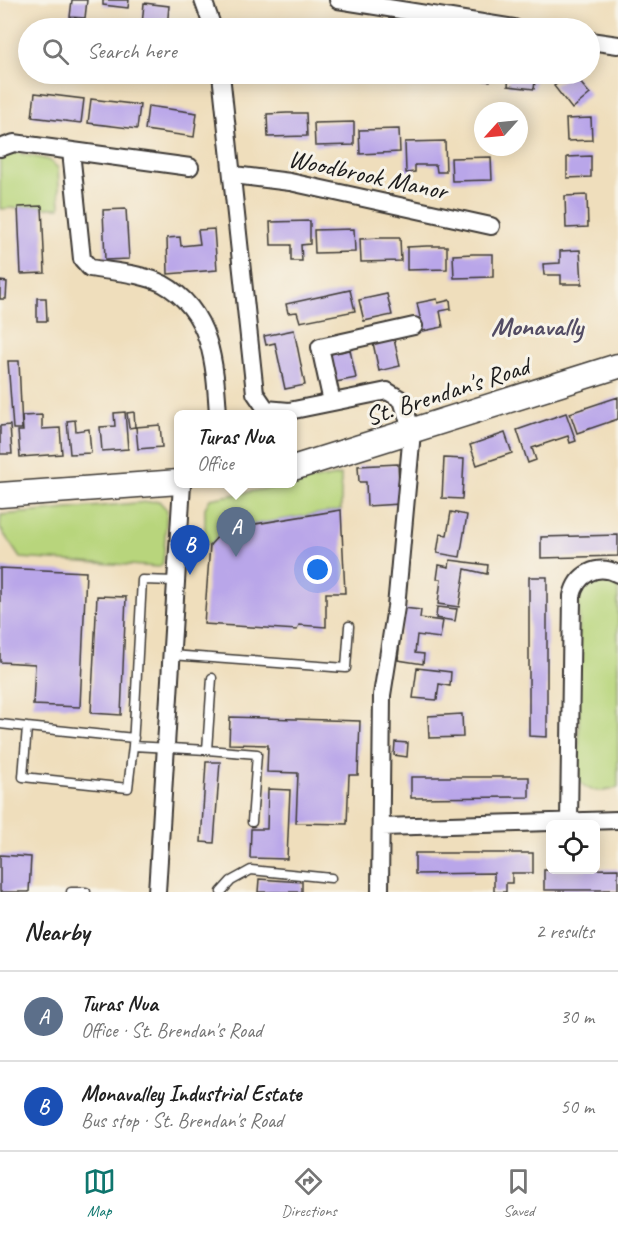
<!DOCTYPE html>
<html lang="en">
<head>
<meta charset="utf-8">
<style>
	body { margin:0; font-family:Caveat,sans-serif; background:#f2f2f2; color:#222 }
	.controls { position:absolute; right:18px; bottom:18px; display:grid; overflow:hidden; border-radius:9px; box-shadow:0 3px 15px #0003 }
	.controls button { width:54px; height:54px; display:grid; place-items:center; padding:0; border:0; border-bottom:2px solid #e0e0e0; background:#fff; color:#222; font:30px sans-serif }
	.compass { position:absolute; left:474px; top:102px; width:54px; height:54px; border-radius:50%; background:#fff; box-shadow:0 3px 15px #0003; rotate:243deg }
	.you { position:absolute; left:318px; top:570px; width:21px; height:21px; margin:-15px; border:4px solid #fff; border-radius:50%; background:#1a73e8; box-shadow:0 0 0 9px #1a73e833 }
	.badge { display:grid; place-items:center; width:39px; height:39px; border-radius:50%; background:#0f766e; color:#fff; font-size:20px; font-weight:700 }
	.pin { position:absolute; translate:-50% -50px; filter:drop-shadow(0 2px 3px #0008) }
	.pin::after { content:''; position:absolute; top:32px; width:21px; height:18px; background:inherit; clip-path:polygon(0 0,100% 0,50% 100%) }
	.popup { position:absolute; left:174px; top:410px; width:123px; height:78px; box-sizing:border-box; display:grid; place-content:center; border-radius:9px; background:#fff; filter:drop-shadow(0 2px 4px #0005); font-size:20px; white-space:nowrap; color:#767676 }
	.popup b { font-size:22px; color:#222 }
	.popup::after { content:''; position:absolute; left:50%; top:100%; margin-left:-12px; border:12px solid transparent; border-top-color:#fff }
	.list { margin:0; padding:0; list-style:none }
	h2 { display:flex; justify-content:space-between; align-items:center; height:78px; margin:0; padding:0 24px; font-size:26px }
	h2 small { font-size:20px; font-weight:400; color:#767676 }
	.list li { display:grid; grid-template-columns:39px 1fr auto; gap:18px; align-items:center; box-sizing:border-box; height:90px; padding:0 24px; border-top:2px solid #e0e0e0 }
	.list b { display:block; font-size:22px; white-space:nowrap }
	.list p { margin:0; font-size:20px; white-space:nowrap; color:#767676 }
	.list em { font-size:20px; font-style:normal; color:#767676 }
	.icon { flex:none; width:33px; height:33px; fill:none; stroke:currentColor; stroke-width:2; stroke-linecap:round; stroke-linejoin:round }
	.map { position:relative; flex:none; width:618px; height:892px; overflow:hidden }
	.search { position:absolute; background:#fff; box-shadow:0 3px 15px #0003; left:18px; right:18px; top:18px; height:66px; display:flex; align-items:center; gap:15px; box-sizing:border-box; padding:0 21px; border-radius:33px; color:#767676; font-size:22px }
	.sheet { height:258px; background:#fff }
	nav { display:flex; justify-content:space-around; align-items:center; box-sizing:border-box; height:84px; border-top:2px solid #e0e0e0; background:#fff; font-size:16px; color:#767676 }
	nav a { display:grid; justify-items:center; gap:3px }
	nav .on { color:#0f766e }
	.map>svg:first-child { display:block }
</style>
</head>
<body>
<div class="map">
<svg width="618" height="892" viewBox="0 0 618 892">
	<rect width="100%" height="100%" fill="#f7f3e8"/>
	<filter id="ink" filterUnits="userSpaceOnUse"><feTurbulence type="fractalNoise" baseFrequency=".0167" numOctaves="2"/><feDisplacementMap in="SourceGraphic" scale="12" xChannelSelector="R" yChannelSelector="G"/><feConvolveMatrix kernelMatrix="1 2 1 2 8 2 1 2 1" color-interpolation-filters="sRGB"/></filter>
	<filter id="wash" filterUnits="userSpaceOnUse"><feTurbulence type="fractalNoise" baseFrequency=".008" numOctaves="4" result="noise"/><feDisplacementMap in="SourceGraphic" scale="24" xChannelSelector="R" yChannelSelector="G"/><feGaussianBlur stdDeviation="1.35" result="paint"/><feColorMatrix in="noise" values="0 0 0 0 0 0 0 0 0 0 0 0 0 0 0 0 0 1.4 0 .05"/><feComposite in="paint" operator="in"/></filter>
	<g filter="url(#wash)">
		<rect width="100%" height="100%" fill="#efdebc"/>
		<path fill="#b8d57b" stroke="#6a784c" stroke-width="1.5" d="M9 151 49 160 58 168 60 208H44L42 206 0 209V154Z
			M341 475V510L231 528 220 534 210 545 205 540V508L210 499Z
			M159 501 167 510 163 563 159 567 20 558 0 528 1 515Z
			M599 580 612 582 618 588V787C605 793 586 793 579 780V600L583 588Z"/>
		<g id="blocks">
			<path fill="#b9a6e9" d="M72 0H87L85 18 70 17Z
				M103 0H129L128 8 103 5Z
				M144 3 169 6 167 28 142 25Z
				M261 21 280 23 279 28H260Z
				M471 74H490V81L470 79Z
				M509 74H536L534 89 508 86Z
				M570 74H573L590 94 572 109 554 86Z
				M35 93 84 99 81 123 32 117Z
				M91 99 140 105 137 129 88 123Z
				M148 106 197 113 194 137 145 130Z
				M287 113H306L307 136 268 137 267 114Z
				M591 118 592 140 567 141 566 119Z
				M354 122V145L315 146 314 123Z
				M399 129 400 152 360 154 359 130Z
				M445 141 446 172H437L436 165H415V172L406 173 405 142Z
				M591 156V177L567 178V157Z
				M491 157 492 180 452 181 451 158Z
				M587 195 588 227 566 228 565 196Z
				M42 206 45 273 21 274 18 207Z
				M126 209 129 259 105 260 103 210Z
				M310 221V244L301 245 302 261H291V245H271L270 222Z
				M214 229 217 270 168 274 167 238 180 237 181 246 200 244 198 230Z
				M354 229 355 252 315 253 314 230Z
				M380 238H400L401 261 361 262 360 239Z
				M427 246H447V269L407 270V247Z
				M580 250 582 284H561V275H544L543 264 560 263V251Z
				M473 254H493V277L454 278 453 255Z
				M0 281 7 282 6 299H0Z
				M350 290 355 311 300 322 297 312 288 313 286 304Z
				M387 294 392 315 364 321 359 300Z
				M37 298H46L47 321H37Z
				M437 299 438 303 450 300 451 309 440 311 443 327 423 331 417 303Z
				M294 330 305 385 285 389 275 343 266 345 264 336Z
				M394 339 400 366 379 371 373 343Z
				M350 350 356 378 336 382 330 354Z
				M8 361H19L22 429H13Z
				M618 397V419L577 433 570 413Z
				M125 412 128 449 102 451 100 427 115 426 114 413Z
				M134 412 135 427 129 428 127 413Z
				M566 413 576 441 570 443 568 436 532 448 536 460 528 463 517 430Z
				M42 415V429L60 428 62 454 20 457 18 431H23L22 416Z
				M75 420 76 431 89 429 91 453 70 454 67 421Z
				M10 425 12 454H0V426Z
				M160 425 162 447 138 449 136 427Z
				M505 433 512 453 477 465 470 445Z
				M444 458 464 459 462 499 442 498Z
				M398 464 400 504 367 506 366 482H359L358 466Z
				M341 510 345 593H326V627L299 625 297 630 204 624 210 545 220 534 231 528Z
				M451 512 467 515 460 557 437 553 440 534 447 535Z
				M618 535V556L541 558V537Z
				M450 560 488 565 487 574 465 569 459 607 438 604 441 579H437L439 565 449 567Z
				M0 568 86 572 80 707 33 705 35 664 0 662Z
				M529 577H547V737L529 736Z
				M97 596 126 597 121 715 91 713Z
				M437 607 457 609 455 621 436 618Z
				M403 608 421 610 420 618 443 621 440 638 417 635 415 653 424 654 423 664 398 660Z
				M417 668 451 672 450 686 439 684 437 700 413 698Z
				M462 714 463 737 429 738 428 716Z
				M230 717 360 721 358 775H349L347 824 296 823 298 773 267 772 268 745 229 744Z
				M395 742 408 743 407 757 394 755Z
				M206 762H220L214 843 201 842Z
				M411 777H529V797L411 798Z
				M268 789 290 790 287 859 250 858 251 829H267Z
				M415 853H533V873H512V883H506V892H494V873L415 874Z
				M0 855 31 857 29 892H0Z
				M618 869V890H544V870Z
				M259 879 302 882V892H258Z"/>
		</g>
	</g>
	<g filter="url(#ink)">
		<use href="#blocks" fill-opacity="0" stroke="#3c3934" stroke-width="1.5"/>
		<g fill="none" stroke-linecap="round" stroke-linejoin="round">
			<g stroke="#3c3934" stroke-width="11">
				<path id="service" d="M171 655 346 668 349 626
					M0 724 27 727 23 777 128 788 133 746 142 580 176 581
					M27 727 134 738
					M133 746 207 750 212 678
					M207 750 257 754 252 822
					M71 892H86
					M221 892 231 881 251 870 331 878"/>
			</g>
			<g stroke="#3c3934" stroke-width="20">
				<path id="minor" d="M203 0 213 28
					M338 0 514 28
					M590 41 618 45
					M221 74 255 393 266 409 289 411 387 391 402 400 412 432 396 607 382 695 380 892
					M0 148 14 143 190 167
					M71 151 82 259 90 268C113 272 142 273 163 284 212 311 215 365 218 414
					M234 175 290 182 491 226
					M332 402 320 347 414 326
					M569 822 572 596C577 574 597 563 618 574
					M382 827 618 820
					M157 892 182 484"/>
			</g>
			<g stroke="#3c3934" stroke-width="27">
				<path id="secondary" d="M293 468 618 366
					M0 495 179 482"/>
			</g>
			<use href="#service" stroke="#fff" stroke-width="8"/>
			<use href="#minor" stroke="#fff" stroke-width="16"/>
			<use href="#secondary" stroke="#fff" stroke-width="24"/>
		</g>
	</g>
	<g text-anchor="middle" stroke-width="6" stroke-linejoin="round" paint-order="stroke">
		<g font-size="26" fill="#1c1c1c" stroke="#f7f3e8">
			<text transform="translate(368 174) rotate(12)" y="9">Woodbrook Manor</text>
			<text transform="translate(447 391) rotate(-18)" y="9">St. Brendan's Road</text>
		</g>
		<g font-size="27" font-weight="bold" fill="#534c64" stroke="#f7f3e8">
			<text x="537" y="335">Monavally</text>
		</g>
	</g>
</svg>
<div class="controls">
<button><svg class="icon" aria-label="locate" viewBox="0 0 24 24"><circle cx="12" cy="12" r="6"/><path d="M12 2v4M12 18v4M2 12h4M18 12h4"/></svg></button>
</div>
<svg class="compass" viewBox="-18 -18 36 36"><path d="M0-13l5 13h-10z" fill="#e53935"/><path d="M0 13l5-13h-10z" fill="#767676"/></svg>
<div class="you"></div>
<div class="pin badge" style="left:236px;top:557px;background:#5c6f8a">A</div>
<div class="popup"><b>Turas Nua</b>Office</div>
<div class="pin badge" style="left:190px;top:575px;background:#1a4fb4">B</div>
<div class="search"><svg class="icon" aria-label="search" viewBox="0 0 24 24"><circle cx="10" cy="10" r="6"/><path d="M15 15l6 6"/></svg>Search here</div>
</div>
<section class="sheet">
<h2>Nearby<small>2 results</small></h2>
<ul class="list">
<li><span class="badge" style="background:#5c6f8a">A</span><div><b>Turas Nua</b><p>Office · St. Brendan's Road</p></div><em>30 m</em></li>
<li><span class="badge" style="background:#1a4fb4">B</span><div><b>Monavalley Industrial Estate</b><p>Bus stop · St. Brendan's Road</p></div><em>50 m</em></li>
</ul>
</section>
<nav>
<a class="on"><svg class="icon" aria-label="map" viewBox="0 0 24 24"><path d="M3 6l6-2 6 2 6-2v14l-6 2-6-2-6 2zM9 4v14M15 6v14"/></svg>Map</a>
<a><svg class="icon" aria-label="directions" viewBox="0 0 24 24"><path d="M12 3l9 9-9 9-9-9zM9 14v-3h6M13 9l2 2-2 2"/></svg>Directions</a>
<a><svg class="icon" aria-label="saved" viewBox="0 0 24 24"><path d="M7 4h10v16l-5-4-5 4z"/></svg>Saved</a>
</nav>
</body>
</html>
